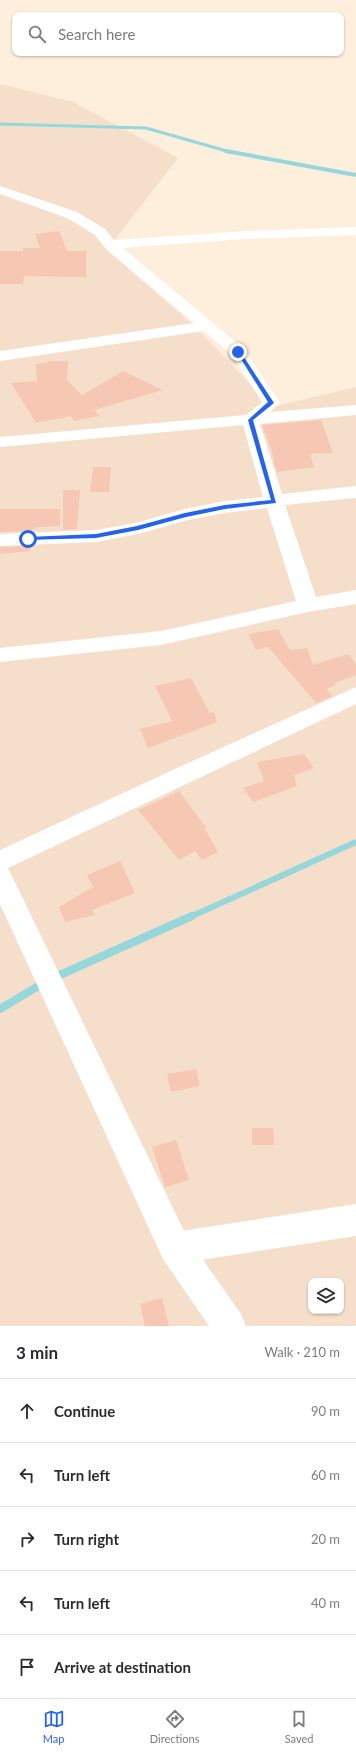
<!DOCTYPE html>
<html lang="en">
<head>
<meta charset="utf-8">
<style>
	body { margin:0; font-family:Lato,sans-serif; background:#f2f2f3; color:#2b2b33 }
	.controls { position:absolute; right:12px; bottom:12px; display:grid; overflow:hidden; border-radius:8px; box-shadow:0 1px 3px #0004 }
	.controls button { width:36px; height:36px; display:grid; place-items:center; padding:0; border:0; border-bottom:1px solid #e1e1e2; background:#fff; color:#2b2b33; font:20px sans-serif }
	.stop { position:absolute; width:12px; height:12px; margin:-9px; border:3px solid #2563eb; border-radius:50%; background:#fff }
	.stop.end { background:#2563eb; border-color:#fff; box-shadow:0 1px 4px #0008 }
	.list { margin:0; padding:0; list-style:none }
	h2 { display:flex; justify-content:space-between; align-items:center; height:52px; margin:0; padding:0 16px; font-size:17px }
	h2 small { font-size:13px; font-weight:400; color:#7c7c81 }
	.list li { display:grid; grid-template-columns:26px 1fr auto; gap:12px; align-items:center; box-sizing:border-box; height:64px; padding:0 16px; border-top:1px solid #e1e1e2 }
	.list b { display:block; font-size:15px; white-space:nowrap }
	.list em { font-size:13px; font-style:normal; color:#7c7c81 }
	.icon { flex:none; width:22px; height:22px; fill:none; stroke:currentColor; stroke-width:2; stroke-linecap:round; stroke-linejoin:round }
	.map { position:relative; flex:none; width:356px; height:1326px; overflow:hidden }
	.search { position:absolute; background:#fff; box-shadow:0 1px 3px #0004; left:12px; right:12px; top:12px; height:44px; display:flex; align-items:center; gap:10px; box-sizing:border-box; padding:0 14px; border-radius:8px; color:#7c7c81; font-size:15px }
	.sheet { height:372px; background:#fff }
	nav { display:flex; justify-content:space-around; align-items:center; box-sizing:border-box; height:56px; border-top:1px solid #e1e1e2; background:#fff; font-size:11px; color:#7c7c81 }
	nav a { display:grid; justify-items:center; gap:2px }
	nav .on { color:#2563eb }
	.map>svg:first-child { display:block }
</style>
</head>
<body>
<div class="map">
<svg width="356" height="1326" viewBox="0 0 356 1326">
	<rect width="100%" height="100%" fill="#feeedc"/>
	<path fill="#f6dfca" fill-rule="evenodd" d="M0 84 73 102 178 158 107 250 197 328 272 407 356 387V1326H0ZM311 1281H341V1311H311Z"/>
	<g fill="none" stroke-linecap="round" stroke-linejoin="round">
		<path stroke="#95d7db" stroke-width="3" d="M0 124 146 128 230 152"/>
		<path stroke="#95d7db" stroke-width="4" d="M226 151 356 175"/>
		<path stroke="#95d7db" stroke-width="6" d="M190 917 356 842"/>
		<path stroke="#95d7db" stroke-width="8" d="M53 978 192 916
			M0 1009 45 982"/>
	</g>
	<path fill="#f6c7b2" d="M59 231 67 251H86V277L24 276 23 284H0V251H23V248H40L35 234Z
		M47 361H68L67 380 82 395 123 371 163 390 94 410 100 416 74 421 71 416 36 423 11 383 37 381 36 364 47 363Z
		M321 420 333 453 310 454 314 467 277 472 274 462 272 451 262 425Z
		M93 467H111L109 492H90Z
		M63 490H80L77 529 63 530Z
		M0 509H60V526L36 527V529H32V531L0 532Z
		M30 546V551L0 554V547Z
		M278 629 290 650 307 648 313 665 348 654 356 664V675L334 683 336 685 326 689 333 696 316 703 268 647 256 650 248 634Z
		M191 678 210 713 214 712 217 722 148 748 140 729 172 721 155 686Z
		M304 754 314 768 294 775 297 786 253 802 243 788 264 781 257 762Z
		M179 791 207 829H205L218 852 202 860 195 851 179 860 138 810Z
		M120 861 135 893 92 910 95 915 65 922 59 907 93 887 87 875Z
		M196 1069 200 1086 171 1092 167 1074Z
		M252 1128H273L274 1145H252Z
		M176 1140 189 1180 165 1187 152 1147Z
		M162 1298 169 1326H145L140 1304Z"/>
	<g fill="none" stroke-linecap="round" stroke-linejoin="round">
		<path fill="#fff" fill-rule="evenodd" d="M0 186 77 212 105 229 114 240 246 231 356 227V235L246 239 123 248 244 349 280 403 270 412 356 405V415L260 424 282 494 356 486V498L285 505 316 597 356 590V604L308 612 161 645 0 662V648L161 631 296 601 267 508 225 513 188 520 138 534 96 542 0 546V534L96 530 136 523 185 509 225 501 263 497 243 425 0 447V437L246 415 262 402 232 355 204 331 0 361V351L194 323 105 248 95 235 67 218 0 194Z
			M356 1204V1236L175 1264 163 1259 159 1248 163 1237 175 1232Z"/>
		<path fill="#fff" fill-rule="evenodd" d="M356 687V704L8 868 187 1237 241 1314 246 1326H209L163 1259 0 904V850L177 768Z"/>
	</g>
	<path fill="#2563eb" d="M236 351H240L274 403 253 420 276 503 225 509 186 517 138 530 96 538 26 540 25 539 28 537 96 534 137 526 185 513 225 505 271 500 248 420 268 402Z"/>
</svg>
<div class="controls">
<button><svg class="icon" aria-label="layers" viewBox="0 0 24 24"><path d="M12 4l9 5-9 5-9-5zM3 14l9 5 9-5"/></svg></button>
</div>
<div class="stop" style="left:28px;top:539px"></div>
<div class="stop end" style="left:238px;top:352px"></div>
<div class="search"><svg class="icon" aria-label="search" viewBox="0 0 24 24"><circle cx="10" cy="10" r="6"/><path d="M15 15l6 6"/></svg>Search here</div>
</div>
<section class="sheet">
<h2>3 min<small>Walk · 210 m</small></h2>
<ul class="list">
<li><svg class="icon" aria-label="ahead" viewBox="0 0 24 24"><path d="M12 20V5M6 11l6-6 6 6"/></svg><div><b>Continue</b></div><em>90 m</em></li>
<li><svg class="icon" aria-label="left" viewBox="0 0 24 24"><path d="M17 20v-9H6M10 6l-5 5 5 5"/></svg><div><b>Turn left</b></div><em>60 m</em></li>
<li><svg class="icon" aria-label="right" viewBox="0 0 24 24"><path d="M7 20v-9h11M14 6l5 5-5 5"/></svg><div><b>Turn right</b></div><em>20 m</em></li>
<li><svg class="icon" aria-label="left" viewBox="0 0 24 24"><path d="M17 20v-9H6M10 6l-5 5 5 5"/></svg><div><b>Turn left</b></div><em>40 m</em></li>
<li><svg class="icon" aria-label="arrive" viewBox="0 0 24 24"><path d="M6 21V4h12l-3 4 3 4H6"/></svg><div><b>Arrive at destination</b></div></li>
</ul>
</section>
<nav>
<a class="on"><svg class="icon" aria-label="map" viewBox="0 0 24 24"><path d="M3 6l6-2 6 2 6-2v14l-6 2-6-2-6 2zM9 4v14M15 6v14"/></svg>Map</a>
<a><svg class="icon" aria-label="directions" viewBox="0 0 24 24"><path d="M12 3l9 9-9 9-9-9zM9 14v-3h6M13 9l2 2-2 2"/></svg>Directions</a>
<a><svg class="icon" aria-label="saved" viewBox="0 0 24 24"><path d="M7 4h10v16l-5-4-5 4z"/></svg>Saved</a>
</nav>
</body>
</html>
